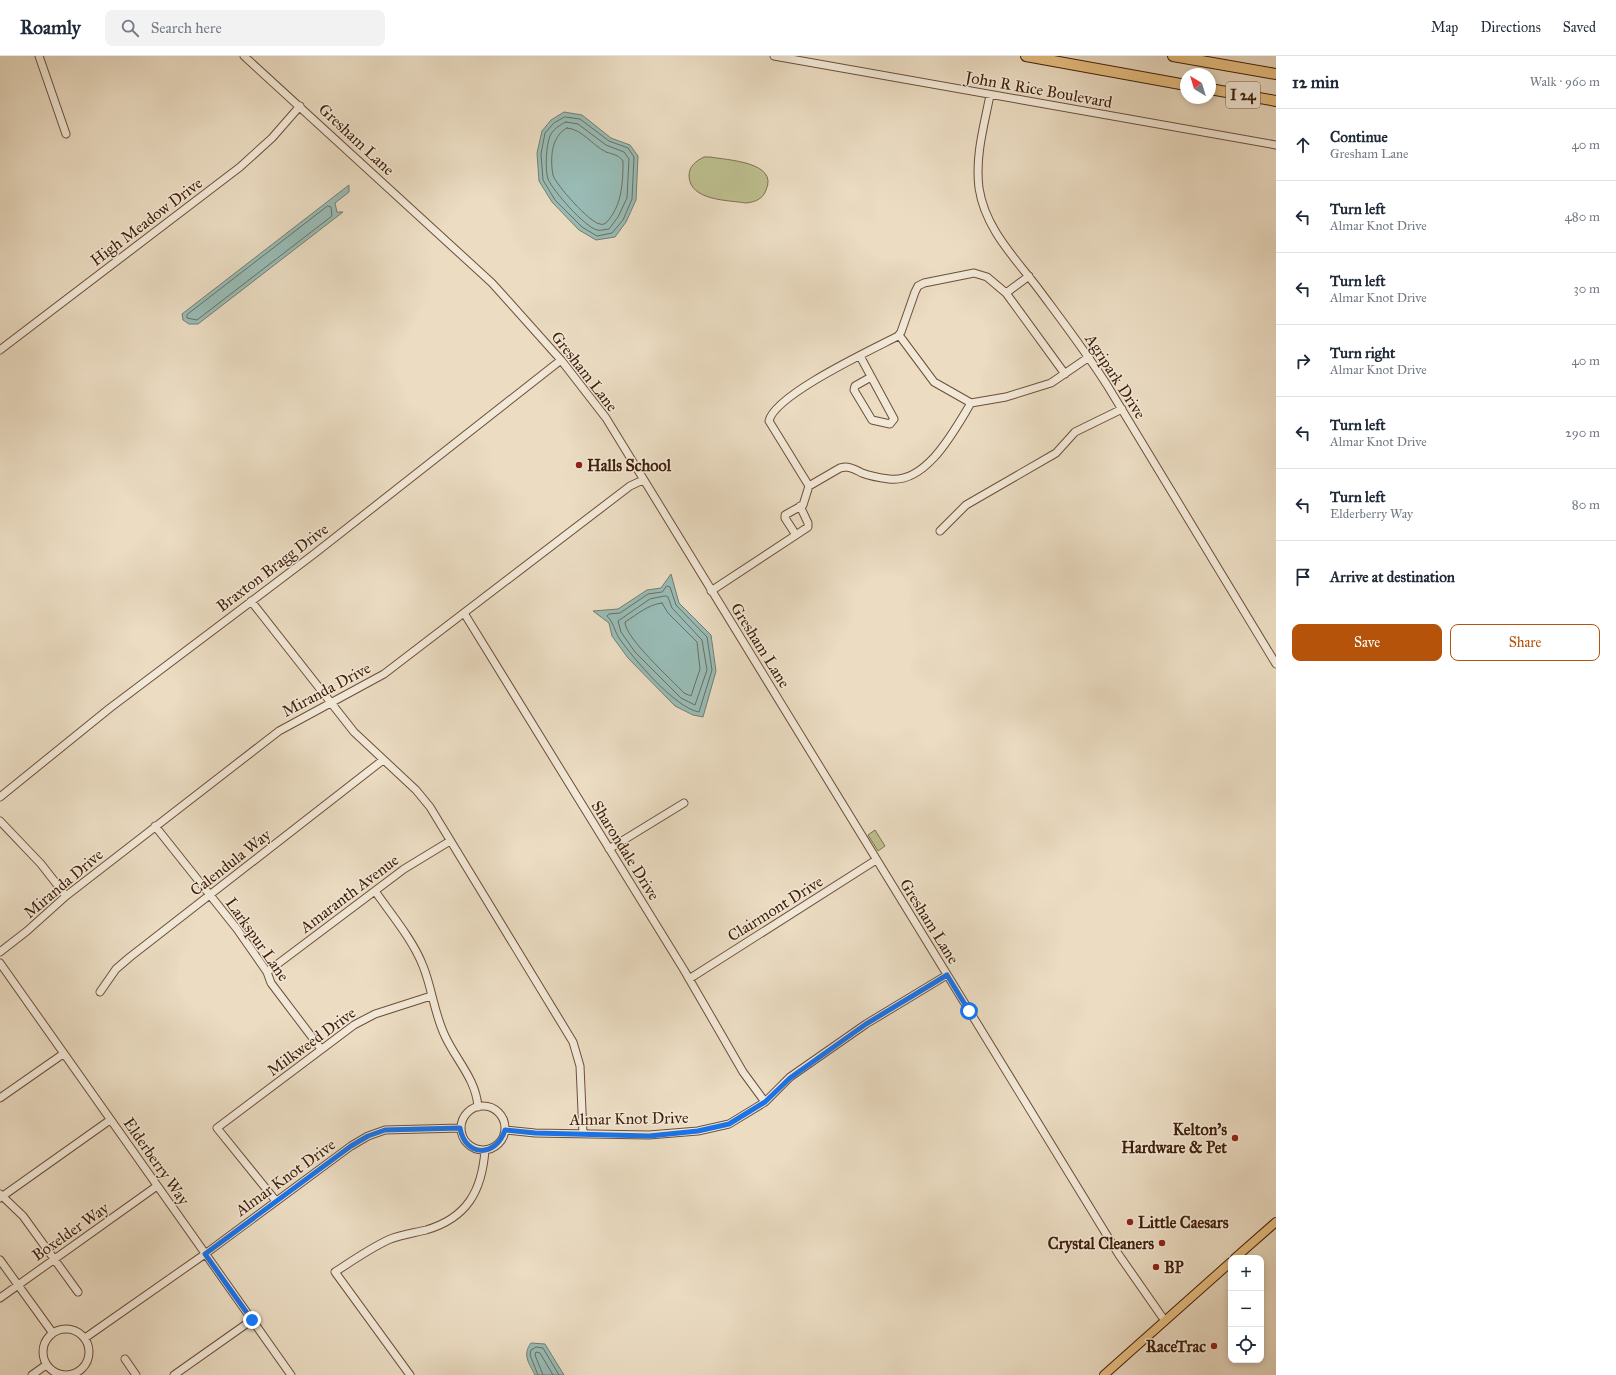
<!DOCTYPE html>
<html lang="en">
<head>
<meta charset="utf-8">
<style>
	body { margin:0; font-family:"IM FELL Great Primer",serif; background:#f2f2f3; color:#1f2937 }
	.controls { position:absolute; right:12px; bottom:12px; display:grid; overflow:hidden; border-radius:8px; box-shadow:0 2px 6px #0003 }
	.controls button { width:36px; height:36px; display:grid; place-items:center; padding:0; border:0; border-bottom:1px solid #e0e1e3; background:#fff; color:#1f2937; font:20px sans-serif }
	.compass { position:absolute; left:1180px; top:12px; width:36px; height:36px; border-radius:50%; background:#fff; box-shadow:0 2px 6px #0003; rotate:322deg }
	.stop { position:absolute; width:12px; height:12px; margin:-9px; border:3px solid #1a73e8; border-radius:50%; background:#fff }
	.stop.end { background:#1a73e8; border-color:#fff; box-shadow:0 1px 4px #0008 }
	.list { margin:0; padding:0; list-style:none }
	h2 { display:flex; justify-content:space-between; align-items:center; height:52px; margin:0; padding:0 16px; font-size:17px }
	h2 small { font-size:13px; font-weight:400; color:#747a83 }
	.list li { display:grid; grid-template-columns:26px 1fr auto; gap:12px; align-items:center; box-sizing:border-box; height:72px; padding:0 16px; border-top:1px solid #e0e1e3 }
	.list b { display:block; font-size:15px; white-space:nowrap }
	.list p { margin:0; font-size:13px; white-space:nowrap; color:#747a83 }
	.list em { font-size:13px; font-style:normal; color:#747a83 }
	.actions { display:flex; gap:8px; padding:12px 16px }
	.actions a { flex:1; padding:9px 0; border:1px solid #b45309; border-radius:8px; text-align:center; font-size:14px; color:#b45309 }
	.actions .main { background:#b45309; color:#fff }
	.icon { flex:none; width:22px; height:22px; fill:none; stroke:currentColor; stroke-width:2; stroke-linecap:round; stroke-linejoin:round }
	.map { position:relative; flex:none; width:1276px; height:1319px; overflow:hidden }
	header { display:flex; align-items:center; gap:24px; box-sizing:border-box; height:56px; padding:0 20px; background:#fff; border-bottom:1px solid #e0e1e3 }
	header strong { font-size:19px }
	nav { display:flex; gap:22px; margin-inline-start:auto; font-size:14px }
	.search { width:280px; height:36px; background:#f2f2f3; display:flex; align-items:center; gap:10px; box-sizing:border-box; padding:0 14px; border-radius:8px; color:#747a83; font-size:15px }
	main { display:flex }
	aside { flex:1; background:#fff }
	.map>svg:first-child { display:block }
</style>
</head>
<body>
<header>
<strong>Roamly</strong>
<div class="search"><svg class="icon" aria-label="search" viewBox="0 0 24 24"><circle cx="10" cy="10" r="6"/><path d="M15 15l6 6"/></svg>Search here</div>
<nav><a>Map</a><a>Directions</a><a>Saved</a></nav>
</header>
<main>
<div class="map">
<svg width="1276" height="1319" viewBox="0 0 1276 1319">
	<rect width="100%" height="100%" fill="#ebdcc2"/>
	<filter id="stains"><feTurbulence type="fractalNoise" baseFrequency=".005" numOctaves="4"/><feColorMatrix values="0 0 0 0 .2 0 0 0 0 .09 0 0 0 0 .02 0 0 0 .5 -.17"/></filter>
	<radialGradient id="worn" r=".72"><stop offset=".6" stop-color="#630" stop-opacity="0"/><stop offset="1" stop-color="#630" stop-opacity=".3"/></radialGradient>
	<path fill="#bdbf8f" stroke="#7f704d" d="M704 101H710C727 104 779 106 766 134 763 143 755 146 746 147 728 144 690 145 689 120 689 110 696 105 704 101Z
		M875 774 885 790 878 795 868 779Z"/>
	<path fill="#98bbb5" stroke="#757d71" d="M564 56 582 59 611 82 630 89 638 100 636 144 626 166 615 181 596 184 579 174 552 146 539 125 537 97 542 75 551 64Z
		M349 129V136L335 147 337 156H343L198 268H189L183 264 182 258Z
		M671 518 679 547 711 579 716 615 703 661 693 659 675 650 628 602 612 580 609 567 593 555 618 553 647 534 661 532Z
		M531 1287 545 1288 564 1319H535C529 1307 522 1299 531 1287Z"/>
	<g fill="none" stroke-linecap="round" stroke-linejoin="round">
		<path stroke="#6c6e60" stroke-width="1" d="M565 61 580 63 609 85 628 92 634 101 632 143 623 164 612 177 597 180 582 171 555 144 543 124 541 98 545 77 554 67Z
			M566 66 578 68 606 89 624 96 629 103 627 142 618 161 609 173C606 173 600 175 597 174 585 171 553 135 548 123 545 114 546 89 550 80 553 73 560 69 566 66Z
			M567 72C582 73 592 89 606 96 612 98 619 99 623 105 623 127 622 150 606 167 604 168 602 169 600 168 590 167 556 129 553 119 550 103 551 80 567 72Z
			M328 150 331 151 332 160 197 264 187 262V259Z
			M667 530 670 531 676 549 707 581 712 614 699 656C675 652 633 602 619 582 614 574 614 567 607 560L609 558 620 557 648 538 662 536Z
			M666 540 668 541 672 552 702 584 707 614 695 649 681 642 635 596 621 576 618 565 650 543Z
			M662 547 668 557 697 586 700 613 691 640 684 637C672 624 625 582 625 566 638 558 647 549 662 547Z
			M538 1319 530 1299 531 1294 536 1291 543 1292 559 1319
			M543 1319 535 1299 536 1296 540 1297 553 1319"/>
		<g stroke="#6c4f39" stroke-width="9">
			<path id="minor" d="M39 0 66 78
				M244 0 492 227 561 304 606 362 1119 1199 1165 1265
				M774 0 1276 89
				M990 39C984 70 975 100 979 132 985 173 1016 203 1040 235 1063 266 1086 296 1107 329L1276 608
				M1006 237 1065 318
				M899 279 934 326 971 347
				M0 294 240 111 272 82 300 50
				M860 300 894 363 890 368 872 364 854 334 855 330 871 321
				M809 430 840 412 845 411C852 411 856 414 862 417 870 420 881 422 889 423 927 428 955 373 971 347L1006 341 1051 327 1089 301
				M940 475 966 449 1056 397 1075 376 1122 353
				M796 479 808 471V467L800 450
				M711 535 796 479 785 462V459L803 449 809 430 769 365C774 339 873 293 898 280L901 276 915 236 918 230 924 227 974 217 987 221 1006 237 1029 220
				M251 545 354 676 416 734 430 751 573 986 580 1010 583 1078
				M464 557 684 914 743 1016 765 1046
				M0 741 110 652 314 498 561 304
				M0 765 41 808 66 840
				M155 770 237 873 267 916 271 927 321 993
				M609 793 684 747
				M375 835C391 858 413 884 423 910 432 932 434 957 445 980 456 1004 476 1023 478 1051
				M0 896 27 875 66 840 279 675 384 618 630 430 643 424
				M0 907 291 1319
				M267 916 404 813 450 785
				M689 923 876 804
				M100 936 116 913 130 901 383 704
				M0 1042 63 998
				M461 1072a22 22 0 1 1 44 0a22 22 0 1 1-44 0Z
				M505 1074 535 1077 649 1079 698 1075 729 1068 765 1046 790 1021 866 968 947 919
				M0 1138 23 1160 78 1236
				M0 1142 110 1064
				M276 1145 217 1072 354 969 375 958 431 940
				M0 1204 52 1276
				M0 1242 157 1130
				M43 1296a23 23 0 1 1 46 0a23 23 0 1 1-46 0Z
				M85 1282 205 1198 351 1090 368 1080 385 1074 461 1072
				M125 1303 136 1319
				M32 1319 46 1309
				M174 1319 252 1264
				M410 1319 335 1216C352 1205 369 1193 388 1184 399 1179 414 1177 426 1174 467 1162 482 1135 485 1094"/>
		</g>
		<g stroke="#41200b" stroke-width="10">
			<path id="major" d="M1235 1202 1276 1166
				M1104 1319 1231 1206"/>
		</g>
		<g stroke="#41200b" stroke-width="12">
			<path id="highway" d="M1026 0 1186 29
				M1173 0 1276 18
				M1210 33 1276 45"/>
		</g>
		<use href="#minor" stroke="#f2e8d7" stroke-width="7"/>
		<use href="#major" stroke="#e6be81" stroke-width="8"/>
		<use href="#highway" stroke="#e6be81" stroke-width="10"/>
	</g>
	<g fill="none" stroke-linecap="round" stroke-linejoin="round">
		<path stroke="#1a73e8" stroke-width="5" d="M252 1264 205 1198 351 1090 368 1080 385 1074 460 1072C465 1101 496 1102 505 1074L535 1077 649 1080 698 1075 729 1068 765 1046 790 1022 866 968 947 919 969 955"/>
	</g>
	<g fill="#8f2418" stroke="#f2e8d7" stroke-width="1.5">
		<circle cx="579" cy="409" r="4"/>
		<circle cx="1235" cy="1082" r="4"/>
		<circle cx="1130" cy="1166" r="4"/>
		<circle cx="1162" cy="1187" r="4"/>
		<circle cx="1156" cy="1211" r="4"/>
		<circle cx="1214" cy="1290" r="4"/>
	</g>
	<g text-anchor="middle" stroke-width="3" stroke-linejoin="round" paint-order="stroke">
		<rect fill="#f2e8d7" stroke="#765c48" stroke-width="1" x="1226" y="26" width="34" height="26" rx="3"/>
		<g font-size="15" font-weight="bold" fill="#41200b">
			<text x="1243" y="44">I 24</text>
		</g>
		<g font-size="16" fill="#41200b" stroke="#f2e8d7">
			<text transform="translate(1039 33) rotate(10)" y="6">John R Rice Boulevard</text>
			<text transform="translate(357 83) rotate(43)" y="6">Gresham Lane</text>
			<text transform="translate(146 165) rotate(-37)" y="6">High Meadow Drive</text>
			<text transform="translate(585 315) rotate(52)" y="6">Gresham Lane</text>
			<text transform="translate(1116 320) rotate(57)" y="6">Agripark Drive</text>
			<text transform="translate(272 511) rotate(-37)" y="6">Braxton Bragg Drive</text>
			<text transform="translate(761 589) rotate(58)" y="6">Gresham Lane</text>
			<text transform="translate(326 633) rotate(-28)" y="6">Miranda Drive</text>
			<text transform="translate(626 794) rotate(58)" y="6">Sharondale Drive</text>
			<text transform="translate(230 806) rotate(-38)" y="6">Calendula Way</text>
			<text transform="translate(63 827) rotate(-40)" y="6">Miranda Drive</text>
			<text transform="translate(349 837) rotate(-37)" y="6">Amaranth Avenue</text>
			<text transform="translate(775 852) rotate(-32)" y="6">Clairmont Drive</text>
			<text transform="translate(930 865) rotate(58)" y="6">Gresham Lane</text>
			<text transform="translate(258 883) rotate(55)" y="6">Larkspur Lane</text>
			<text transform="translate(311 985) rotate(-36)" y="6">Milkweed Drive</text>
			<text transform="translate(629 1062) rotate(-1)" y="6">Almar Knot Drive</text>
			<text transform="translate(157 1105) rotate(55)" y="6">Elderberry Way</text>
			<text transform="translate(285 1121) rotate(-36)" y="6">Almar Knot Drive</text>
			<text transform="translate(70 1175) rotate(-35)" y="6">Boxelder Way</text>
		</g>
		<g font-size="16" font-weight="bold" fill="#41200b" stroke="#f2e8d7" text-anchor="start">
			<text x="587" y="415">Halls School</text>
			<text x="1227" y="1079" text-anchor="end">Kelton's<tspan x="1227" dy="18">Hardware &amp; Pet</tspan></text>
			<text x="1138" y="1172">Little Caesars</text>
			<text x="1154" y="1193" text-anchor="end">Crystal Cleaners</text>
			<text x="1164" y="1217">BP</text>
			<text x="1206" y="1296" text-anchor="end">RaceTrac</text>
		</g>
	</g>
	<rect width="100%" height="100%" filter="url(#stains)"/>
	<rect width="100%" height="100%" fill="url(#worn)"/>
</svg>
<div class="controls">
<button>+</button>
<button>−</button>
<button><svg class="icon" aria-label="locate" viewBox="0 0 24 24"><circle cx="12" cy="12" r="6"/><path d="M12 2v4M12 18v4M2 12h4M18 12h4"/></svg></button>
</div>
<svg class="compass" viewBox="-18 -18 36 36"><path d="M0-13l5 13h-10z" fill="#e53935"/><path d="M0 13l5-13h-10z" fill="#747a83"/></svg>
<div class="stop" style="left:969px;top:955px"></div>
<div class="stop end" style="left:252px;top:1264px"></div>
</div>
<aside>
<h2>12 min<small>Walk · 960 m</small></h2>
<ul class="list">
<li><svg class="icon" aria-label="ahead" viewBox="0 0 24 24"><path d="M12 20V5M6 11l6-6 6 6"/></svg><div><b>Continue</b><p>Gresham Lane</p></div><em>40 m</em></li>
<li><svg class="icon" aria-label="left" viewBox="0 0 24 24"><path d="M17 20v-9H6M10 6l-5 5 5 5"/></svg><div><b>Turn left</b><p>Almar Knot Drive</p></div><em>480 m</em></li>
<li><svg class="icon" aria-label="left" viewBox="0 0 24 24"><path d="M17 20v-9H6M10 6l-5 5 5 5"/></svg><div><b>Turn left</b><p>Almar Knot Drive</p></div><em>30 m</em></li>
<li><svg class="icon" aria-label="right" viewBox="0 0 24 24"><path d="M7 20v-9h11M14 6l5 5-5 5"/></svg><div><b>Turn right</b><p>Almar Knot Drive</p></div><em>40 m</em></li>
<li><svg class="icon" aria-label="left" viewBox="0 0 24 24"><path d="M17 20v-9H6M10 6l-5 5 5 5"/></svg><div><b>Turn left</b><p>Almar Knot Drive</p></div><em>290 m</em></li>
<li><svg class="icon" aria-label="left" viewBox="0 0 24 24"><path d="M17 20v-9H6M10 6l-5 5 5 5"/></svg><div><b>Turn left</b><p>Elderberry Way</p></div><em>80 m</em></li>
<li><svg class="icon" aria-label="arrive" viewBox="0 0 24 24"><path d="M6 21V4h12l-3 4 3 4H6"/></svg><div><b>Arrive at destination</b></div></li>
</ul>
<div class="actions"><a class="main">Save</a><a>Share</a></div>
</aside>
</main>
</body>
</html>
